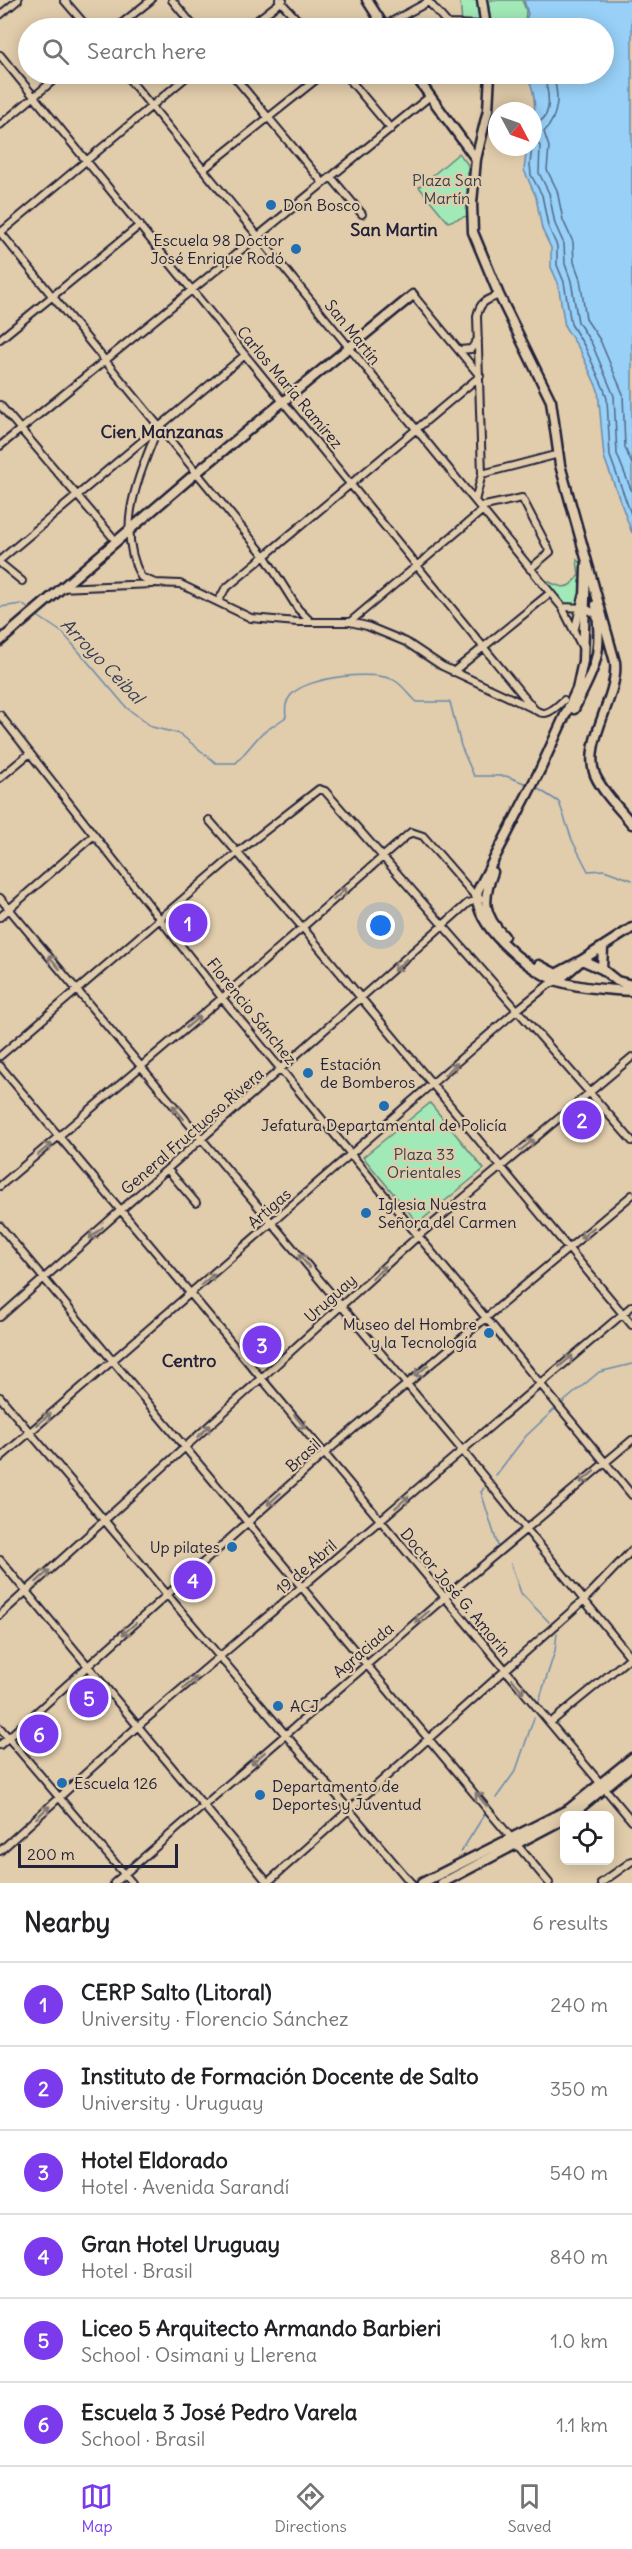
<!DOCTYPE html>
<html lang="en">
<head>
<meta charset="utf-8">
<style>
	body { margin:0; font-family:Delius,sans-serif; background:#f6f6f6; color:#202124 }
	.controls { position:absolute; right:18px; bottom:18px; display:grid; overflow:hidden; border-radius:9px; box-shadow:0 3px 15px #0003 }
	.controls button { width:54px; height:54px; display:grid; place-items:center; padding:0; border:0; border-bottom:2px solid #e0e0e0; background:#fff; color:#202124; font:30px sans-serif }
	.compass { position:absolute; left:488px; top:102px; width:54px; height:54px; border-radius:50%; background:#fff; box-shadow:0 3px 15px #0003; rotate:131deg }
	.scale { position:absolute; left:18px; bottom:15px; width:160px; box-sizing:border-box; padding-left:6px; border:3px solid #22223b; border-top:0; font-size:16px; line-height:21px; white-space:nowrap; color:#22223b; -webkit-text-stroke:4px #e1ccab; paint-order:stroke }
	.you { position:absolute; left:381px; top:926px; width:21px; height:21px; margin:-15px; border:4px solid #fff; border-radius:50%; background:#1a73e8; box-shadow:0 0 0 9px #1a73e833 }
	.badge { display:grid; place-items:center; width:39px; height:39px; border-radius:50%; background:#7c3aed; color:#fff; font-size:20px; font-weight:700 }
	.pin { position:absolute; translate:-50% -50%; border:3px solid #fff; box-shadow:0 2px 6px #0006 }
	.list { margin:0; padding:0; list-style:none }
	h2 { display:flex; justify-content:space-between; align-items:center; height:78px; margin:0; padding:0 24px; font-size:26px }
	h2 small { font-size:20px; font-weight:400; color:#757577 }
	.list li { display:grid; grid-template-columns:39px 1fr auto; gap:18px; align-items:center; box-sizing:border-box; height:84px; padding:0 24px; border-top:2px solid #e0e0e0 }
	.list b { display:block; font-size:22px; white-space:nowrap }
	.list p { margin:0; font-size:20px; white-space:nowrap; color:#757577 }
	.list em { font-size:20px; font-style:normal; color:#757577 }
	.icon { flex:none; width:33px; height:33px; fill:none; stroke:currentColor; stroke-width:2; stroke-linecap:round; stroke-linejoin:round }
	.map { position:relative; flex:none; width:632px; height:1883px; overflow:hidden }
	.search { position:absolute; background:#fff; box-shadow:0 3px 15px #0003; left:18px; right:18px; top:18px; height:66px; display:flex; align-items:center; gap:15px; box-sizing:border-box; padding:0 21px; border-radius:33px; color:#757577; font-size:22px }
	.sheet { height:582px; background:#fff }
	nav { display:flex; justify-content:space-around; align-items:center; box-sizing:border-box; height:84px; border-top:2px solid #e0e0e0; background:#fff; font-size:16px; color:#757577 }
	nav a { display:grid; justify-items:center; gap:3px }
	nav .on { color:#7c3aed }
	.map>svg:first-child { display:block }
</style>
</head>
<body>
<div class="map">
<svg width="632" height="1883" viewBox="0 0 632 1883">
	<rect width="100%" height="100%" fill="#e1ccab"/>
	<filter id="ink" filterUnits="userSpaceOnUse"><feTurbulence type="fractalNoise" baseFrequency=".0167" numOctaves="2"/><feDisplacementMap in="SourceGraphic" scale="12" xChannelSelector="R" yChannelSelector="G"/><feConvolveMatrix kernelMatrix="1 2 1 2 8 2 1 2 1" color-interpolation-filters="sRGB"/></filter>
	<g filter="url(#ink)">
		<path fill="#a1e9b7" stroke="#628679" stroke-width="1.5" d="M460 0H478L480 22 462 24Z
			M485 0H522L526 10 525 25 523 28H488Z
			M459 153 468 165 467 216 448 222 419 187Z
			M577 560 583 565 581 595 575 605H565L541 578C557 585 567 595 579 575Z
			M430 1103 484 1169 418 1223 363 1157Z"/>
		<path fill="#98d0f7" stroke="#698aac" stroke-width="1.5" d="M524 0H632V533L604 457 598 390 580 350 565 327 558 283 551 267V248L542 229 536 197 524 170 527 147H533C533 123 540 93 525 74H604V28H523L528 14Z"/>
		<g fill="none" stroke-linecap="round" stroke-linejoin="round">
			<path stroke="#516886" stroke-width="1.5" d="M552 74C560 94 559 116 544 132L549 147 547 170 557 190 563 220 573 242 574 262 580 279 586 319 600 340 623 394 625 448 632 464
				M533 124C555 120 549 89 542 74
				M533 136 540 146 539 173 549 193 555 224 564 244 565 264 571 281 578 322 592 344 614 396 617 454 632 492
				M532 147 530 164 531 175 542 195 548 226 557 246V265L564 282 571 324 585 347 604 389 607 399 610 456 632 517"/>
			<path stroke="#698aac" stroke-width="1.5" d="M0 607 22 604 30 610
				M36 615 63 633 127 708 152 727 180 734 216 763H236L261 734 286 717C285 708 285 702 291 695 306 677 378 668 397 682 404 687 410 696 417 702H450L461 746 474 776H506L527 784
				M535 787 559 802 572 840 588 871 604 870 632 880
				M561 1404 599 1372 632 1364
				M496 1475 526 1436 557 1407
				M484 1488 481 1492 498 1546
				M511 1564 521 1593 549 1622
				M538 1704 555 1651 557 1633
				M496 1798 516 1770 534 1718
				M461 1852 486 1812"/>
			<g stroke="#22223b" stroke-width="10">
				<path id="minor" d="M64 0 88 28
					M172 0 195 28
					M279 0 305 28
					M427 0 448 24 486 25
					M0 15 18 0
					M116 28 151 0
					M247 28 283 0
					M380 28 428 2
					M0 55 534 709C546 719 555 708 564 700
					M125 74 562 607 582 647
					M232 74 323 183
					M345 74 391 129
					M0 125 61 74
					M204 169 323 74
					M331 177 362 214
					M0 232 264 555 298 609 310 621
					M0 233 190 74
					M0 339 140 225
					M459 350 471 349 478 339
					M0 405 116 541
					M158 427C140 475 114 526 141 577L155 583 180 584 251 618 297 622H350L367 626 406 642 442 666 532 708
					M0 446 429 97
					M482 474 559 454
					M475 501 482 474 477 316C480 302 486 300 499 295
					M480 507 522 498 550 552 530 569
					M0 560 245 355
					M0 563 22 581
					M60 588 152 584
					M218 602 225 589 480 376 413 295
					M562 607 585 608 598 615
					M350 622 483 510
					M575 628 583 596
					M453 672 550 593
					M0 715 222 998 632 1495
					M0 778 30 753
					M209 820 303 928 632 1325
					M0 898 462 1450 632 1659
					M0 917 94 835
					M0 1056 238 852 319 789 325 791 632 1141
					M0 1066C212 1317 421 1570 632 1821
					M168 1170 196 1203
					M0 1186 222 998 411 832 423 836 476 897
					M0 1226 549 1883
					M0 1317 468 903 481 899
					M0 1397 411 1883
					M0 1458 517 1010 548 985 557 981
					M0 1560 268 1883
					M0 1615 417 1237 632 1057
					M550 1723 632 1656
					M0 1728 132 1883
					M0 1745 325 1453 632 1195
					M0 1851 138 1726 632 1306
					M114 1883 444 1598 632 1440
					M267 1883 584 1600 632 1550
					M601 1883 632 1861"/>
			</g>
			<g stroke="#22223b" stroke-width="13">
				<path id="tertiary" d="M367 0 385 28
					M482 0 486 28
					M414 74 476 159
					M490 74 488 110 476 159 472 203 473 232 499 295 551 401 560 465 615 662C619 697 582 742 595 775 603 793 620 809 632 824
					M586 567 583 661 577 689 540 770 478 890C470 923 527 969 555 980 574 987 611 990 632 991
					M0 641 196 473 413 295
					M574 709C596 665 603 654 596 605
					M493 872C483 898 482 914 504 936
					M603 948 602 969 617 981 632 985
					M539 965 562 977
					M552 976 582 960 602 969
					M560 979 582 960 632 928
					M570 1816 632 1765
					M422 1883 569 1809 632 1758
					M442 1883 564 1819"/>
			</g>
			<use href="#minor" stroke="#e1ccab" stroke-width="6"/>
			<use href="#tertiary" stroke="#e1ccab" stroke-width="8"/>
		</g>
		<defs><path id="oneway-shaft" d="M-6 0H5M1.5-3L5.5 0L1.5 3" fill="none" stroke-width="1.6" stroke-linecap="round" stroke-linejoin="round" transform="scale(1.5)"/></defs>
		<g stroke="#827773">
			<use href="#oneway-shaft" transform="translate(340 894) rotate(-42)"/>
			<use href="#oneway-shaft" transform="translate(54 962) rotate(-130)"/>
			<use href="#oneway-shaft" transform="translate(400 965) rotate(138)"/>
			<use href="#oneway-shaft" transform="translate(193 1022) rotate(-40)"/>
			<use href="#oneway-shaft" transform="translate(451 1069) rotate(-42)"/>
			<use href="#oneway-shaft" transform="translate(178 1112) rotate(-130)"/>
			<use href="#oneway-shaft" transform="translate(527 1145) rotate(-39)"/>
			<use href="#oneway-shaft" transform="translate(45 1149) rotate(-40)"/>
			<use href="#oneway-shaft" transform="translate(96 1233) rotate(139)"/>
			<use href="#oneway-shaft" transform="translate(587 1233) rotate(140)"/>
			<use href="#oneway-shaft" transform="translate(304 1261) rotate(-130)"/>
			<use href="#oneway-shaft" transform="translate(379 1272) rotate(-42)"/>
			<use href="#oneway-shaft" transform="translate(208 1279) rotate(-41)"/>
			<use href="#oneway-shaft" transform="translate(566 1361) rotate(-40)"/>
			<use href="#oneway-shaft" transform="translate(421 1371) rotate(140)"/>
			<use href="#oneway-shaft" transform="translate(44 1419) rotate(-40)"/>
			<use href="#oneway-shaft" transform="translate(300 1422) rotate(51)"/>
			<use href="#oneway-shaft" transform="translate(204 1431) rotate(-43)"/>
			<use href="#oneway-shaft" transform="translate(587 1477) rotate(140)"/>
			<use href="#oneway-shaft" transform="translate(274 1499) rotate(138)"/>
			<use href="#oneway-shaft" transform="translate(402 1502) rotate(-41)"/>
			<use href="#oneway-shaft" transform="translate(43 1576) rotate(-42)"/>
			<use href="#oneway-shaft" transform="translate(422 1617) rotate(139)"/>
			<use href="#oneway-shaft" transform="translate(129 1629) rotate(139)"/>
			<use href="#oneway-shaft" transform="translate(190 1683) rotate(-40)"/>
			<use href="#oneway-shaft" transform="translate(518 1686) rotate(50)"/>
			<use href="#oneway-shaft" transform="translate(258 1758) rotate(139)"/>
			<use href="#oneway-shaft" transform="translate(481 1799) rotate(-129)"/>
			<use href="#oneway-shaft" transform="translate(43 1812) rotate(-42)"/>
		</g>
	</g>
	<g fill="#1f6fb2" stroke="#e1ccab" stroke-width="2">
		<circle cx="271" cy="205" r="6"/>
		<circle cx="296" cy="249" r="6"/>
		<circle cx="308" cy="1073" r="6"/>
		<circle cx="384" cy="1106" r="6"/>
		<circle cx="366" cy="1213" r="6"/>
		<circle cx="489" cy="1333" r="6"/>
		<circle cx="232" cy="1547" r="6"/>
		<circle cx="278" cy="1706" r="6"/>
		<circle cx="62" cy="1783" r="6"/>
		<circle cx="260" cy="1795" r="6"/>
	</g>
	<g text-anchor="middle" stroke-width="4.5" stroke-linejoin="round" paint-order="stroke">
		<g font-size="16" fill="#35404e" stroke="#e1ccab">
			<text x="447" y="186">Plaza San<tspan x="447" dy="18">Martín</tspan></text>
			<text x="424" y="1160">Plaza 33<tspan x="424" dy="18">Orientales</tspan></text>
		</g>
		<g font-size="16" fill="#22223b" stroke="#e1ccab" text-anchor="start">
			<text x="283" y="211">Don Bosco</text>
			<text x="284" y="246" text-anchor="end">Escuela 98 Doctor<tspan x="284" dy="18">José Enrique Rodó</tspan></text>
			<text x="320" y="1070">Estación<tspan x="320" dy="18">de Bomberos</tspan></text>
			<text x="384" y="1131" text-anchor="middle">Jefatura Departamental de Policía</text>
			<text x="378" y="1210">Iglesia Nuestra<tspan x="378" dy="18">Señora del Carmen</tspan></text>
			<text x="477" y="1330" text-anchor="end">Museo del Hombre<tspan x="477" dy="18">y la Tecnología</tspan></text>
			<text x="220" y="1553" text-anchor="end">Up pilates</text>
			<text x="290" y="1712">ACJ</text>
			<text x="74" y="1789">Escuela 126</text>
			<text x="272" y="1792">Departamento de<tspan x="272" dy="18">Deportes y Juventud</tspan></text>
		</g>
		<g font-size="16" fill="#22223b" stroke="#e1ccab">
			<text transform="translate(353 332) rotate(51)" y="6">San Martín</text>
			<text transform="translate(290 387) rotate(50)" y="6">Carlos María Ramírez</text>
			<text transform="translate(252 1011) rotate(51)" y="6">Florencio Sánchez</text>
			<text transform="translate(192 1131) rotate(-41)" y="6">General Fructuoso Rivera</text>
			<text transform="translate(269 1208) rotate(-41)" y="6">Artigas</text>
			<text transform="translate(330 1298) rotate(-42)" y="6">Uruguay</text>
			<text transform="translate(303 1455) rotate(-42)" y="6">Brasil</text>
			<text transform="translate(306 1567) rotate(-41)" y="6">19 de Abril</text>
			<text transform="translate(456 1592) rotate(50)" y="6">Doctor José G. Amorín</text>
			<text transform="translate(363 1650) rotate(-41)" y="6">Agraciada</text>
		</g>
		<g font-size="18" font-weight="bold" fill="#22223b" stroke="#e1ccab">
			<text x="394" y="236">San Martin</text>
			<text x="162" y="438">Cien Manzanas</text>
			<text x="189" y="1367">Centro</text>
		</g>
		<g font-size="18" font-style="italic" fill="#343c57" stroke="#e1ccab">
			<text transform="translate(102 661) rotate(46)" y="6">Arroyo Ceibal</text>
		</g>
	</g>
</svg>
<div class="controls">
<button><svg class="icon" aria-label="locate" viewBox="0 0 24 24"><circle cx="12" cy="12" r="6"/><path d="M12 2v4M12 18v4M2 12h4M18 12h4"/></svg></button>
</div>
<svg class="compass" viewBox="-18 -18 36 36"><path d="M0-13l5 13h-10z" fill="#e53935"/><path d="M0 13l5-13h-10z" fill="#757577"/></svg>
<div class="scale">200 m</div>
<div class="you"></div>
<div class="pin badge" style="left:188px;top:923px">1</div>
<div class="pin badge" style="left:582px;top:1120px">2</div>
<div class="pin badge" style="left:262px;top:1345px">3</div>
<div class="pin badge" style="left:193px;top:1580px">4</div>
<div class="pin badge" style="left:89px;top:1698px">5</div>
<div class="pin badge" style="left:39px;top:1734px">6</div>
<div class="search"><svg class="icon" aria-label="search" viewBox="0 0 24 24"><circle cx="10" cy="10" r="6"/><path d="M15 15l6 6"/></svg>Search here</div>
</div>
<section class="sheet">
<h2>Nearby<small>6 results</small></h2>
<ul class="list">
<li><span class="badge">1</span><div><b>CERP Salto (Litoral)</b><p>University · Florencio Sánchez</p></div><em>240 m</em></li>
<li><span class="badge">2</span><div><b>Instituto de Formación Docente de Salto</b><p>University · Uruguay</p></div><em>350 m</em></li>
<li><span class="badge">3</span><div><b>Hotel Eldorado</b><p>Hotel · Avenida Sarandí</p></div><em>540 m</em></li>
<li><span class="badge">4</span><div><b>Gran Hotel Uruguay</b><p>Hotel · Brasil</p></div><em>840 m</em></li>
<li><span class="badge">5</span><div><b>Liceo 5 Arquitecto Armando Barbieri</b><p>School · Osimani y Llerena</p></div><em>1.0 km</em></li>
<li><span class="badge">6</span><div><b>Escuela 3 José Pedro Varela</b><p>School · Brasil</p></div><em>1.1 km</em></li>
</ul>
</section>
<nav>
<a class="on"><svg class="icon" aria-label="map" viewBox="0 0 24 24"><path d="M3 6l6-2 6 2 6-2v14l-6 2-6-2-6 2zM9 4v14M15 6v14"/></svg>Map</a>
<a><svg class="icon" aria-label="directions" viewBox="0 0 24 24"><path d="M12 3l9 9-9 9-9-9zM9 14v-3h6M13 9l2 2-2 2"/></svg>Directions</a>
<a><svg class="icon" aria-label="saved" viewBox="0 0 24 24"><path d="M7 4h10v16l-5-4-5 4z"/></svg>Saved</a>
</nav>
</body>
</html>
